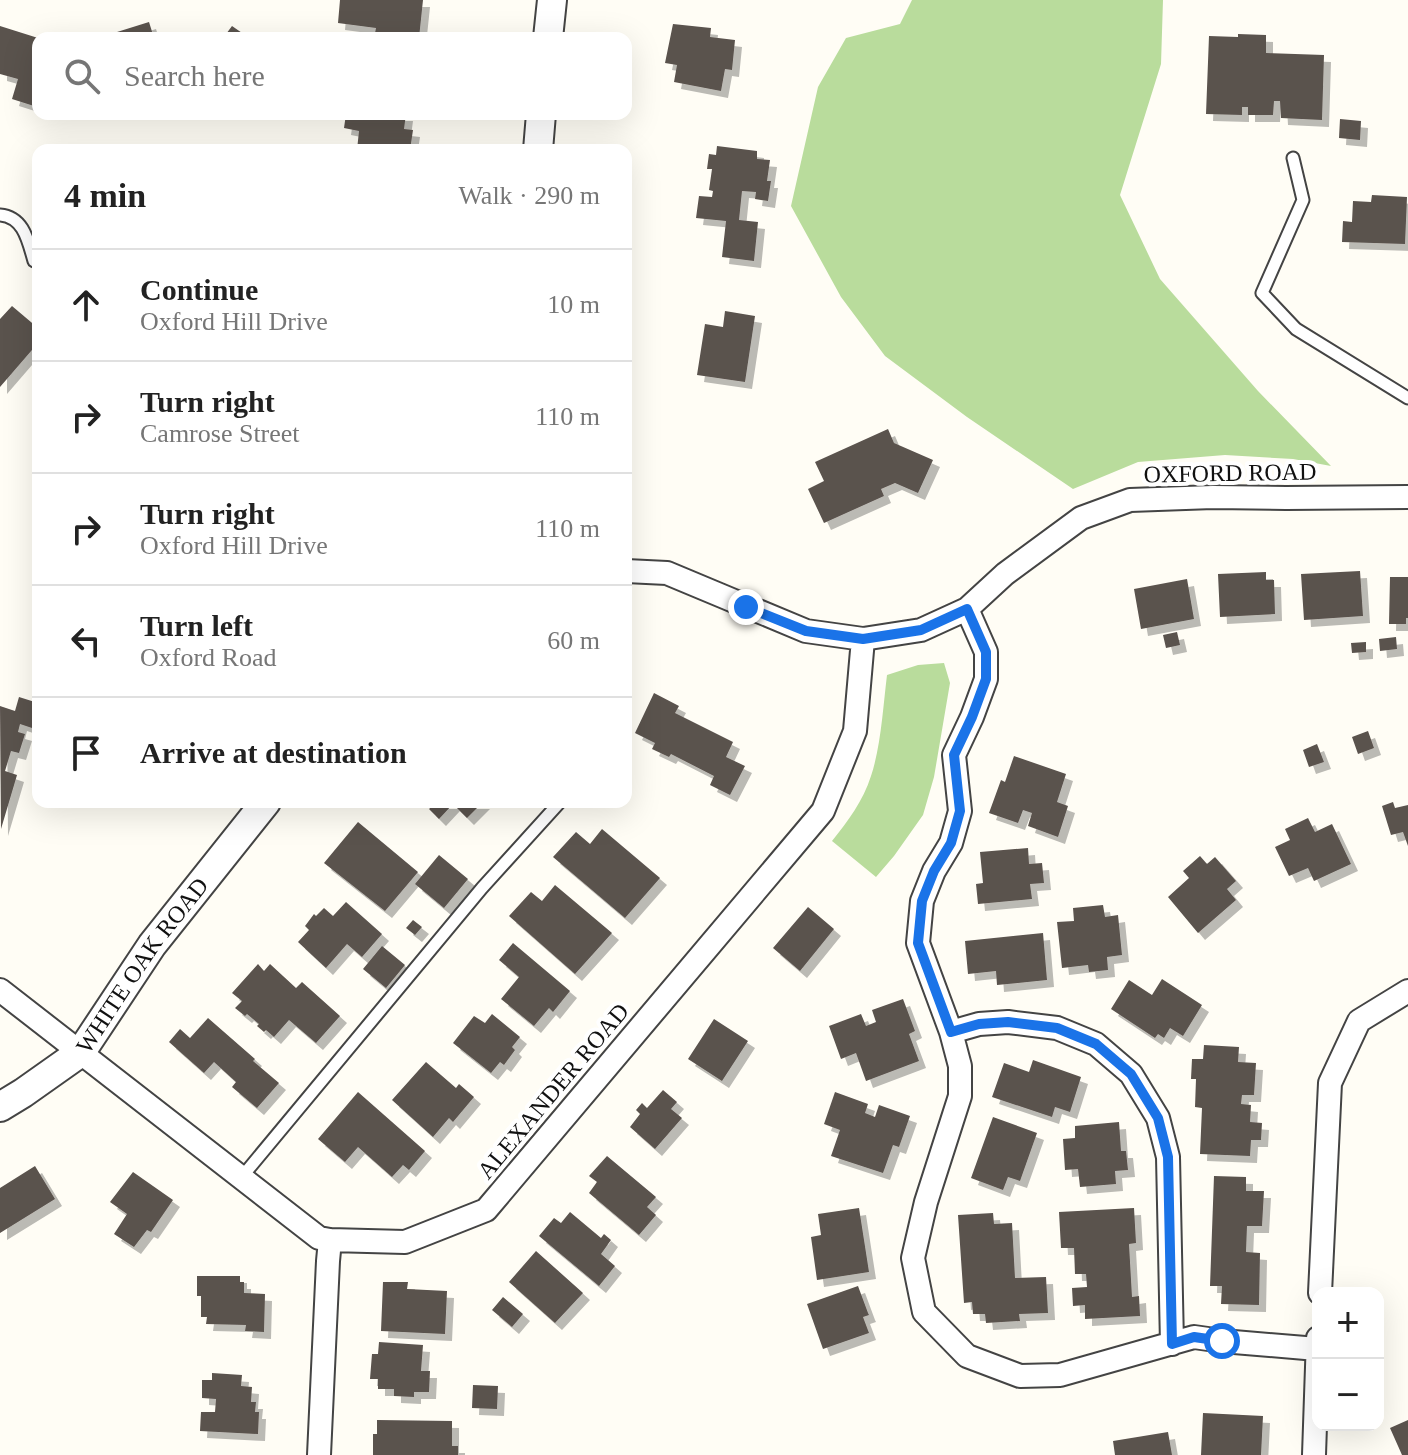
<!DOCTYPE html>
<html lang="en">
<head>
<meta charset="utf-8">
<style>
	body { margin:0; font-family:"Times New Roman",serif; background:#f6f6f6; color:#222 }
	.controls { position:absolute; right:24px; bottom:24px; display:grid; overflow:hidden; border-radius:16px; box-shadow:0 8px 32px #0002 }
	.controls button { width:72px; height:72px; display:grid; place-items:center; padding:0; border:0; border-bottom:2px solid #e0e0e0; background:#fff; color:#222; font:40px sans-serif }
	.stop { position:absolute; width:24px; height:24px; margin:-18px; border:6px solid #1a73e8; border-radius:50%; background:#fff }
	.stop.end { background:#1a73e8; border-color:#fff; box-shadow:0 2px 8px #0008 }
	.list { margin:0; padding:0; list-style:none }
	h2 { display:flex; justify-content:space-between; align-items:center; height:104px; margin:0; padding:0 32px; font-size:34px }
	h2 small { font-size:26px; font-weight:400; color:#767676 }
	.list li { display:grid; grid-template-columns:52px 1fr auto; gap:24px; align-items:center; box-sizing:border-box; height:112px; padding:0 32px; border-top:2px solid #e0e0e0 }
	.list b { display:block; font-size:30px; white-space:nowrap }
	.list p { margin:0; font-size:26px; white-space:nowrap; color:#767676 }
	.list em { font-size:26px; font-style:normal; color:#767676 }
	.icon { flex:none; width:44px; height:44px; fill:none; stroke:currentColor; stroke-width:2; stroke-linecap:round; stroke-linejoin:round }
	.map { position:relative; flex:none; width:1408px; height:1455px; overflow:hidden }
	.search { position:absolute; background:#fff; box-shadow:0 8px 32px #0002; left:32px; top:32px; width:600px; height:88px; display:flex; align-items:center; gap:20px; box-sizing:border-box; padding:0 28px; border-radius:16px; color:#767676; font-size:30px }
	.panel { position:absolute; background:#fff; box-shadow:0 8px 32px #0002; left:32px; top:144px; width:600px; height:664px; border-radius:16px }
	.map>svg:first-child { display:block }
</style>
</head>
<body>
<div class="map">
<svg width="1408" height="1455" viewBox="0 0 1408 1455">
	<defs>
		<filter id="shadow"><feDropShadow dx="7" dy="7" stdDeviation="0" flood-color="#0004"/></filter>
	</defs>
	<rect width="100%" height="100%" fill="#fffdf5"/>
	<path fill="#b9dc9c" d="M912 0H1163L1161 64 1120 195 1160 279 1258 391 1331 466 1293 459 1225 455 1138 462 1073 489 967 417 885 356 841 297 791 206 818 87 846 38 900 24Z
		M944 663 950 683 934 777 923 815 894 856 876 877 832 841C848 821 863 801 871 776 881 746 883 707 887 675L918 665Z"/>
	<path fill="#5a524d" filter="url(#shadow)" d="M340 0H423L419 38 375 33 376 28 338 23Z
		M149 22 154 38H101V37Z
		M673 24 711 28 710 37 735 40 732 70 725 69 721 91 674 82 677 65 665 63Z
		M0 26 38 38V93L34 106 12 99 18 79 0 74Z
		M232 26 245 35 243 38H223Z
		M1238 34 1266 35V53L1324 55 1322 120 1281 118 1280 101H1274L1273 115H1248V107H1242V115L1206 114 1209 36 1238 37Z
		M346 114H406L404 129 413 130 410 150H357L359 131 344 128Z
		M1340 119 1361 121 1360 140 1339 138Z
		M717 146 757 151V159L770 160 767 181H771L768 201 755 199 756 192 742 191 739 220 758 222 754 261 722 257 726 221 696 218 699 196 712 197 713 191 709 190 712 169H707L709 154 716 155Z
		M1372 195 1407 197 1405 244 1342 242 1343 221 1352 222 1353 201 1371 202Z
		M12 306 38 328V343L0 387V319Z
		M725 311 755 316 745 382 697 375 705 324 723 327Z
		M888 429 894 443 933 460 918 493 895 483 881 489 884 496 824 523 808 489 824 481 815 462Z
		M1360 571 1363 616 1304 620 1301 574Z
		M1266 572V580H1274L1275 614 1220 617 1218 574Z
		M1390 577H1408V618H1406V624H1389Z
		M1187 579 1194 619 1141 629 1134 589Z
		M1177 632 1180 645 1166 648 1163 635Z
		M1396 637 1397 649 1380 651 1379 639Z
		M1366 642V652L1352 653 1351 643Z
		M654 693 679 706 675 713 733 742 726 757 745 766 730 795 710 785 714 776 671 754 669 757 652 749 655 743 635 733Z
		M19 697 38 703V730L20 724 18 732 25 734 19 753 11 751 5 771 17 775 1 829 0 706 15 711Z
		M1368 731 1374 748 1358 754 1352 737Z
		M1317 744 1324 762 1309 767 1303 750Z
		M1014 756 1066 774 1057 802 1068 806 1058 837 1028 826 1032 813 1023 810 1018 823 989 813 1001 780 1005 782Z
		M437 802H483L467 818 453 804 439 819 429 809Z
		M1393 802 1395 808 1408 805V846L1403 832 1391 835 1382 806Z
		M1308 818 1315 832 1332 824 1351 864 1314 881 1308 868 1289 876 1275 847 1290 840 1285 829Z
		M358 822 418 872 385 911 324 863Z
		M602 829 660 878 625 918 553 857 576 832 590 844Z
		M1028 848 1029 864 1042 863 1044 883 1030 884 1032 899 978 904 976 884 983 883 980 852Z
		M439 855 468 879 444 908 415 884Z
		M1200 856 1207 864 1215 857 1236 881 1227 889 1236 900 1198 933 1168 897 1189 878 1183 871Z
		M555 885 612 933 575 974 509 916 531 892 542 901Z
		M346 902 382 934 362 957 347 944 326 968 298 942 309 930 305 926 314 914 316 916 324 908 333 916Z
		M1103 905 1105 917 1118 915 1122 955 1107 957 1108 970 1089 972 1088 965 1062 968 1057 922 1074 921 1073 908Z
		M808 907 834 929 800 971 773 948Z
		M413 920 422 927 415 935 406 928Z
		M1043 933 1047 980 997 985 996 971 968 974 965 941Z
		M513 943 570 991 553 1012 549 1008 534 1026 501 999 519 977 499 960Z
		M382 946 405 965 386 988 363 969Z
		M258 964 264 971 270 964 296 988 302 982 340 1016 316 1043 289 1020 274 1037 266 1030 264 1032 257 1026 259 1024 247 1014 245 1016 235 1008 242 1001 232 993Z
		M1162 979 1202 1005 1183 1036 1170 1028 1164 1038 1158 1034 1155 1038 1111 1009 1129 980 1152 995Z
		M903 999 915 1031 909 1034 919 1061 866 1081 856 1053 841 1059 829 1026 861 1014 866 1026 876 1022 872 1010Z
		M492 1014 520 1037 512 1047 515 1050 504 1065 500 1062 491 1073 453 1043 474 1016 485 1023Z
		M208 1018 255 1059 253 1061 279 1083 257 1108 232 1087 236 1082 214 1062 204 1073 169 1042 180 1029 190 1038Z
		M714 1019 748 1041 722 1081 688 1059Z
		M1204 1045 1239 1047 1238 1062 1256 1063 1254 1095H1242L1241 1104 1251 1105 1250 1122 1262 1123 1261 1140H1251L1250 1156 1200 1154 1202 1108 1195 1107 1196 1079H1191L1192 1059H1203Z
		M1033 1060 1081 1077 1070 1112 1055 1107 1052 1117 992 1097 1004 1063 1029 1072Z
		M426 1062 456 1088 459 1084 474 1097 453 1122 449 1118 433 1137 392 1100Z
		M663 1090 677 1102 671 1109 682 1118 655 1149 630 1127 640 1114 636 1110 642 1103 647 1108Z
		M358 1092 425 1151 409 1170 403 1165 392 1177 358 1147 345 1162 318 1139Z
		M835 1092 868 1104 865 1113 875 1117 879 1105 910 1116 899 1147 893 1145 883 1173 831 1156 840 1130 824 1124Z
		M993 1117 1037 1133 1020 1181 1008 1177 1003 1190 971 1178Z
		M1119 1122 1121 1151H1126L1128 1170 1115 1171 1116 1184 1080 1187 1078 1169 1065 1170 1063 1139 1075 1138V1126Z
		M607 1156 656 1197 647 1207 656 1215 639 1235 589 1193 597 1182 589 1176Z
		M35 1166 55 1199 0 1233V1188Z
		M133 1172 173 1200 151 1232 147 1230 134 1247 114 1234 127 1214 110 1202Z
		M1214 1176 1246 1177V1191H1264L1262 1226H1247L1246 1252 1260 1253 1259 1305 1221 1304 1222 1286H1210Z
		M859 1208 869 1272 817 1280 811 1237 821 1235 818 1214Z
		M1134 1208 1136 1243 1129 1244 1132 1297 1139 1296 1140 1316 1085 1319V1305L1073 1306 1072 1288 1087 1287 1086 1274H1075L1074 1248H1061L1059 1212Z
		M570 1212 601 1238 604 1234 611 1240 601 1254 615 1266 599 1286 539 1236 554 1218 561 1223Z
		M993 1213 994 1224 1012 1223 1015 1278 1046 1277 1048 1313 1019 1314 1020 1321 986 1323 985 1314H973L972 1302 964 1303 958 1215Z
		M536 1251 583 1293 555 1323 509 1282Z
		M197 1276H240V1282H244V1293L265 1294 264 1332 245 1331 246 1325 206 1324 207 1317H201V1296H197Z
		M383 1282H408L407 1289 447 1291 445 1334 381 1331Z
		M858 1286 868 1313 869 1315 863 1317 869 1333 823 1349 807 1304Z
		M503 1297 523 1314 512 1327 492 1310Z
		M379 1342 423 1345 421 1371H430L429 1392H414V1397L394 1396V1389H378V1379H370L372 1354H378Z
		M212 1373 242 1375 241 1386 252 1387 251 1402H256L255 1412H259L258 1434 200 1431 201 1412H215L216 1399 202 1398V1380H212Z
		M473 1385 498 1386 497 1409 472 1408Z
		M1203 1413 1263 1416 1261 1455H1201Z
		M377 1420 452 1421V1446H458V1455H373V1434H377Z
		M1408 1420V1455H1402L1390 1428Z
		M1168 1432 1172 1455H1115L1113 1441Z"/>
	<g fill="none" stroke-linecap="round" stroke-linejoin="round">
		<g stroke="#444" stroke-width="15">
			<path id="service" d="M1293 158 1303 200 1262 293 1296 329 1408 398
				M0 215C24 217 28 241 34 261
				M241 1178 482 888 560 802"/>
		</g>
		<g stroke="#444" stroke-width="26">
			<path id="minor" d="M626 571 667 573 806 631 863 639 921 630 967 609 1005 574 1081 518 1130 500 1213 497 1286 498 1408 497
				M967 609 986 652V679L972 717 954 755 960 811 951 843 934 871 922 901 918 943 951 1032 960 1066V1096L926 1202 913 1258 924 1312 967 1356 1020 1376 1060 1375 1194 1337 1222 1341 1317 1349
				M0 990 319 1238 330 1240 405 1242 486 1210 823 811 855 731 863 639
				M951 1032 979 1024 1008 1022 1057 1028 1096 1044 1131 1074 1158 1118 1168 1157 1172 1344
				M1320 1293 1330 1083 1359 1021 1408 991
				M319 1455 328 1261 330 1240
				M1314 1455 1318 1338"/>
		</g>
		<g stroke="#444" stroke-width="32">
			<g id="tertiary">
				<path d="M548 38 552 0"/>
				<path d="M538 150 541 114"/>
				<path id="s1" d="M0 1107 23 1093 81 1052 152 945 266 802"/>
			</g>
		</g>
		<use href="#service" stroke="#fff" stroke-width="11"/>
		<use href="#minor" stroke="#fff" stroke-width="22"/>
		<use href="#tertiary" stroke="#fff" stroke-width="28"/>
	</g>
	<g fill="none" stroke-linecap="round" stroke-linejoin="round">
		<path stroke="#1a73e8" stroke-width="10" d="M746 607 806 631 863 639 921 630 967 609 986 652V679L972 717 954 755 960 811 951 843 934 871 922 901 918 943 951 1032 979 1024 1008 1022 1057 1028 1096 1044 1131 1074 1158 1118 1168 1157 1172 1344 1194 1337 1222 1341"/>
	</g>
	<g text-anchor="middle" stroke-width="8" stroke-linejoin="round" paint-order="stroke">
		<g font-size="24" fill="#111" stroke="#fff">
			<text transform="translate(1230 473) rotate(-1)" y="8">OXFORD ROAD</text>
			<text dy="8" stroke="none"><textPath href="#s1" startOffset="204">WHITE OAK ROAD</textPath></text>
			<text transform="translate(553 1091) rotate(-50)" y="8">ALEXANDER ROAD</text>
		</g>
	</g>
</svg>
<div class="controls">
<button>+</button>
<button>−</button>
</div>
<div class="stop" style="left:1222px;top:1341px"></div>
<div class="stop end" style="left:746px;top:607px"></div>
<div class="search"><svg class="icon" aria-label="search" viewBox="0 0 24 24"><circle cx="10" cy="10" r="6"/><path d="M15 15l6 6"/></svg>Search here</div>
<section class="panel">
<h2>4 min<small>Walk · 290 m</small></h2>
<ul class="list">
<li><svg class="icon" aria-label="ahead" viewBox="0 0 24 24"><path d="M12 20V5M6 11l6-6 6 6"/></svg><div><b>Continue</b><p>Oxford Hill Drive</p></div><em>10 m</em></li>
<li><svg class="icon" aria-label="right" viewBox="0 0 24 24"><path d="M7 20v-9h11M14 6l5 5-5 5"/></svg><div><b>Turn right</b><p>Camrose Street</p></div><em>110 m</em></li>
<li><svg class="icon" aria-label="right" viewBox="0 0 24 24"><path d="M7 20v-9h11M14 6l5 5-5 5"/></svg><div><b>Turn right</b><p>Oxford Hill Drive</p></div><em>110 m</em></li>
<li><svg class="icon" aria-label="left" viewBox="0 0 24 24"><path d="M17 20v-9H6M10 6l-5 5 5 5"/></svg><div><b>Turn left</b><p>Oxford Road</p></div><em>60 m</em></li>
<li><svg class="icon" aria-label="arrive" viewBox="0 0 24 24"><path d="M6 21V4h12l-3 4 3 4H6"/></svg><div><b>Arrive at destination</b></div></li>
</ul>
</section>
</div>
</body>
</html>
